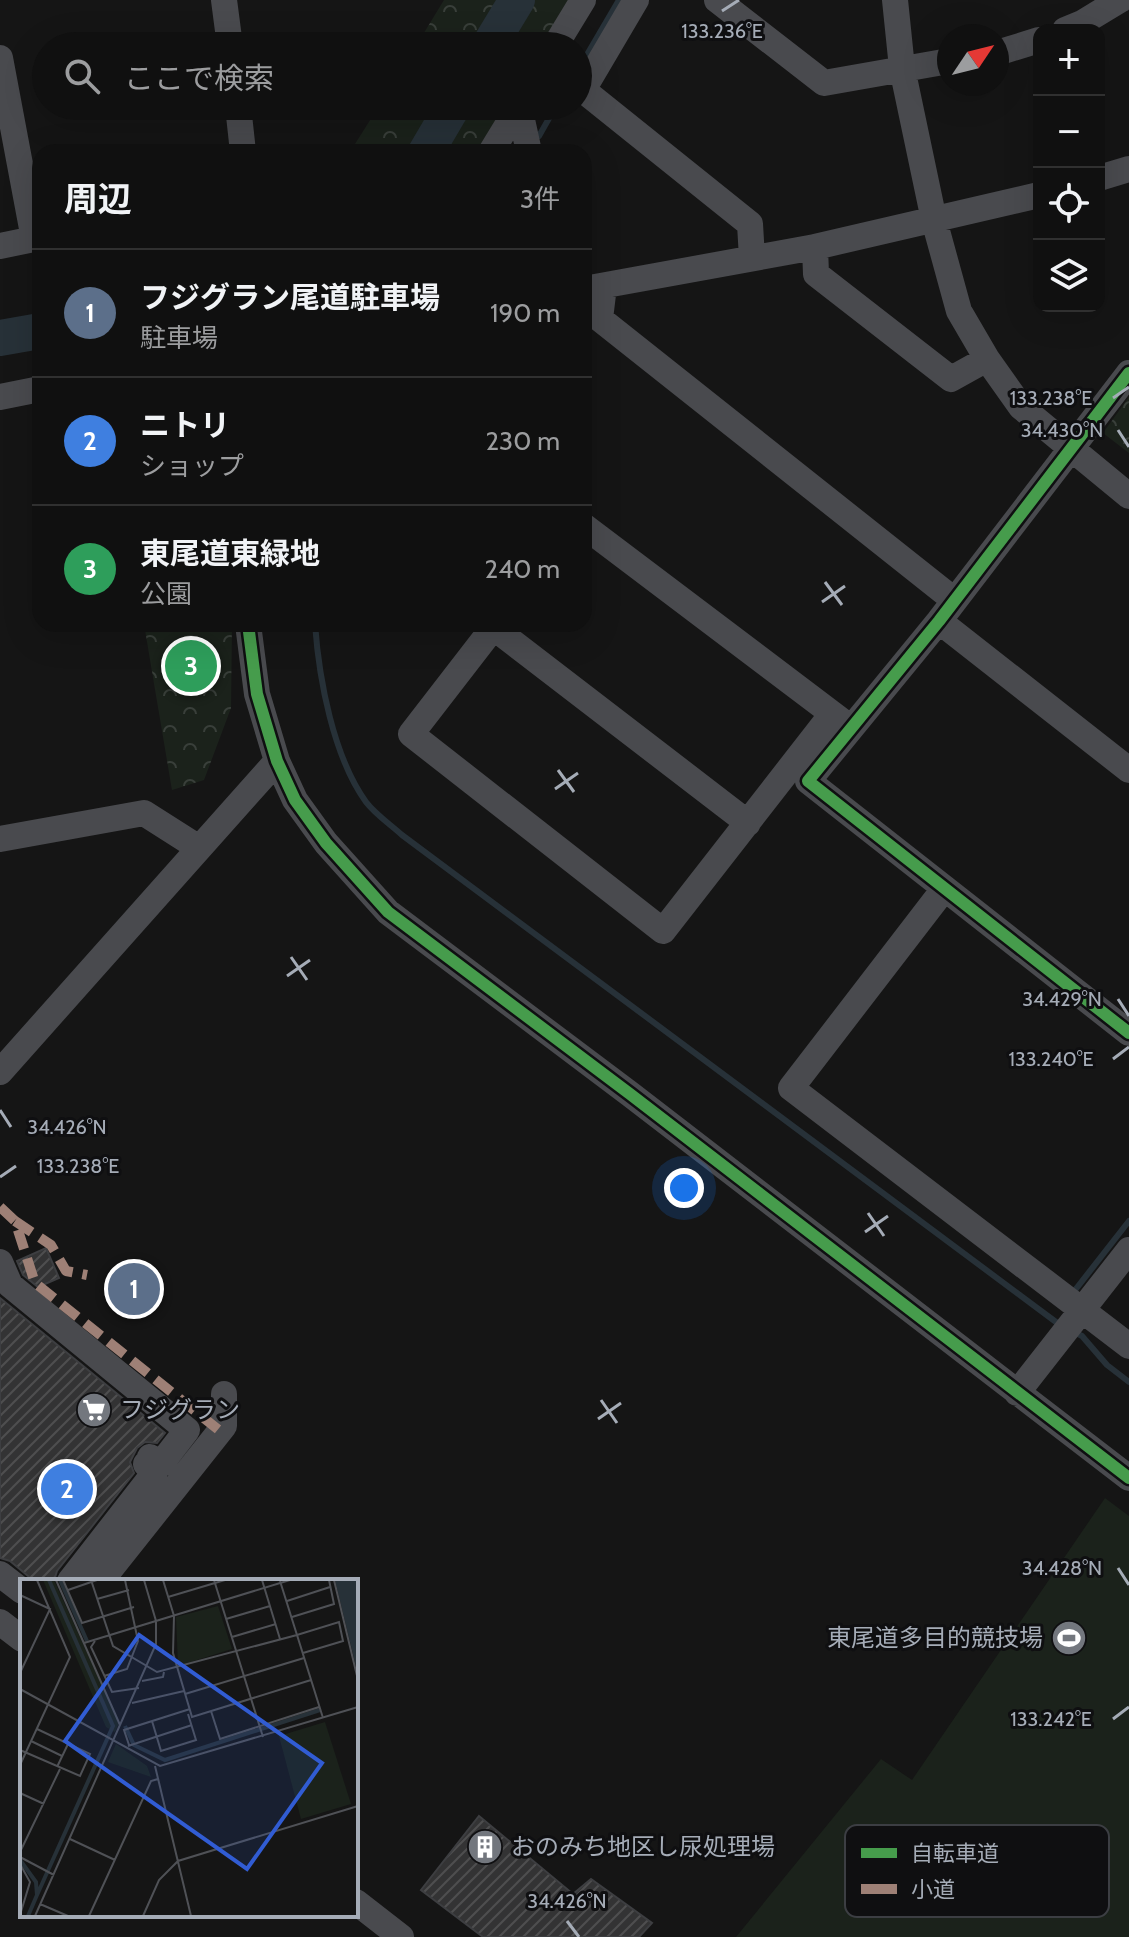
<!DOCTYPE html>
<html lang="ja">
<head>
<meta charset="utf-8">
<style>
	body { margin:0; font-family:Cabin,"Noto Sans JP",sans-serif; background:#1e1e1e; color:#f1f3f6 }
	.controls { position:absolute; right:24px; top:24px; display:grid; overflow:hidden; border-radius:16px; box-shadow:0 8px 32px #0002 }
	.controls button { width:72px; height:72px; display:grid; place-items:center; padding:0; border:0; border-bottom:2px solid #303030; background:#101010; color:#f1f3f6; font:40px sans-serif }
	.compass { position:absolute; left:937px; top:24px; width:72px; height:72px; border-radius:50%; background:#101010; box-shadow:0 8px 32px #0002; rotate:55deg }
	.you { position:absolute; left:684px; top:1188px; width:28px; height:28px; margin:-20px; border:6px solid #fff; border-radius:50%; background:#1a73e8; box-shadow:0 0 0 12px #1a73e833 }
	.badge { display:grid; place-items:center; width:52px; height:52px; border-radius:50%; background:#73777e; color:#fff; font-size:26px; font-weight:700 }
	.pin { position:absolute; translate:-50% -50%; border:4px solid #fff; box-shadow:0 2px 8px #0006 }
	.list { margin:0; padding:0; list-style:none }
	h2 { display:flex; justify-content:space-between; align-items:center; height:104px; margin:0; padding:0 32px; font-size:34px }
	h2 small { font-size:26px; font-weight:400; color:#9c9d9f }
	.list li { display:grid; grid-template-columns:52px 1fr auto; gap:24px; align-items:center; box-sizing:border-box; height:128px; padding:0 32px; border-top:2px solid #303030 }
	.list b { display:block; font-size:30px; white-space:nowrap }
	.list p { margin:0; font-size:26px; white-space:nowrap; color:#9c9d9f }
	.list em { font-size:26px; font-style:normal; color:#9c9d9f }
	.icon { flex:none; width:44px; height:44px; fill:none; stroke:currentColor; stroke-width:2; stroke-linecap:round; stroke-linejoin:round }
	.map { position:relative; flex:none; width:1129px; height:1937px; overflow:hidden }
	.search { position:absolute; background:#101010; box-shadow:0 8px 32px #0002; left:32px; top:32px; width:560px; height:88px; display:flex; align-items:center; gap:20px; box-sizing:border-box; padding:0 28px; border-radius:44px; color:#9c9d9f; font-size:30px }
	.panel { position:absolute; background:#101010; box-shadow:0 8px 32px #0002; left:32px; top:144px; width:560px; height:488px; border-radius:24px }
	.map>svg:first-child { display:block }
</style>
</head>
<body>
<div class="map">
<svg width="1129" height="1937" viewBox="0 0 1129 1937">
	<defs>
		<pattern id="forest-crowns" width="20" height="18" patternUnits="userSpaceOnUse" patternTransform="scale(2)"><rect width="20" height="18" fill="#1b221b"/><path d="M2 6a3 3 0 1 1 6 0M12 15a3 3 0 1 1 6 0" fill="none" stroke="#393f3a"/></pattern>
		<pattern id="building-hatch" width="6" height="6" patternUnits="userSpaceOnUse" patternTransform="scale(2)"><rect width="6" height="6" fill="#333334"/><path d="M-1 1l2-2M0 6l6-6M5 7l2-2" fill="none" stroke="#4e4e4f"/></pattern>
	</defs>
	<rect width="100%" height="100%" fill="#151515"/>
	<path fill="url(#forest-crowns)" d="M444 0H572L544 46H416Z
		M379 106H508L481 152H350Z
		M1129 397V453L1103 433Z
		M144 624H232L231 708 204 780 172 790Z"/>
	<path fill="#1b221b" d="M1105 1498 1129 1516V1937H736L881 1759 912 1780Z"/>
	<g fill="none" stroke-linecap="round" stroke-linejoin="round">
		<path stroke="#273138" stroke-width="6" d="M578 70 619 0
			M539 136 556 106
			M315 624C319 679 333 756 366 802 375 814 391 825 402 835L1060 1325
			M1072 1294 1129 1221
			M1074 1332 1082 1336 1107 1365 1129 1382"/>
		<path stroke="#273138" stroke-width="36" d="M489 46 517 0
			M426 152 453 106
			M0 338 40 331"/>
	</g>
	<path fill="url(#building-hatch)" stroke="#3d3e41" stroke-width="2" d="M46 1248 59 1278 38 1287 23 1275 17 1261Z
		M0 1298 165 1433 157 1443 145 1442 137 1448 130 1462 134 1473 57 1571 54 1581H34L10 1561 0 1558Z
		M479 1816 573 1894 591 1879 652 1923 639 1937H483L421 1890Z"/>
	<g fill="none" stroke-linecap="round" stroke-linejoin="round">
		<path stroke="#494a4e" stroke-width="26" d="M224 0 230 46
			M636 0 583 90 750 224 752 258
			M717 0 824 83 949 61
			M895 0 902 68 934 220 959 311 987 359 1021 407 1129 496
			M1065 30 1082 23 1120 0
			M555 46 583 0
			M997 53 1039 40
			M0 58 34 239 0 246
			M238 106 243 152
			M519 106 529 152
			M491 152 519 106
			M1099 178 1129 169
			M815 247 816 274 951 379 987 359
			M604 286 600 319 954 600
			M584 289 815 247 1039 195
			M1129 373 939 621 808 781 1129 1033
			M0 397 40 389
			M584 526 846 724
			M939 621 1129 770
			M248 624 257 694 277 761 295 800 326 843 388 912 630 1094 1129 1478
			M489 624 748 823
			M496 624 411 734 663 931 832 714
			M0 839 144 813 199 848
			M944 889 791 1088 1129 1346
			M0 1072 277 761
			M0 1262 10 1285 187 1430 160 1465 150 1457
			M1017 1393 1129 1250
			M0 1574 22 1591
			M70 1581 155 1472 146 1464
			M101 1581 224 1426V1394
			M0 1622 22 1639
			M356 1902 401 1937"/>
		<path stroke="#9e8076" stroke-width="10" stroke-dasharray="20 10" stroke-linecap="butt" d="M0 1207 15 1221 35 1283 220 1431
			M15 1221 51 1245 66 1271 87 1275"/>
		<g stroke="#0f0f11" stroke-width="17">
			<path id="cycleway" d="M1129 373 939 621 808 781 1129 1033
				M248 624 257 694 277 761 295 800 326 843 388 912 630 1094 1129 1478"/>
		</g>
		<use href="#cycleway" stroke="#469c4c" stroke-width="12"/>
	</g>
	<path fill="none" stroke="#a5acb7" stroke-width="3" d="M722 11 739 0M1113 398 1129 387M1118 430 1129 447M825 582 842 605M822 602 845 586M558 770 574 792M555 789 578 773M291 957 307 980M287 976 310 960M1118 999 1129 1016M1113 1059 1129 1047M0 1110 11 1127M0 1177 16 1166M868 1213 884 1236M865 1232 888 1216M601 1400 617 1423M598 1419 621 1403M1118 1568 1129 1585M1113 1719 1129 1707M567 1921 579 1937"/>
	<defs>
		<g id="supermarket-disc" transform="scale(1.8)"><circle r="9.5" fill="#73777e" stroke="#0f0f11"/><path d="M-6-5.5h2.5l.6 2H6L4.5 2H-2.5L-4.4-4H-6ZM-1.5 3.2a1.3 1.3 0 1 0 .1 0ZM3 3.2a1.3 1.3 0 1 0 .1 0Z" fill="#fff"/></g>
		<g id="stadium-disc" transform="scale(1.8)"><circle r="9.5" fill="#73777e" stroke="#0f0f11"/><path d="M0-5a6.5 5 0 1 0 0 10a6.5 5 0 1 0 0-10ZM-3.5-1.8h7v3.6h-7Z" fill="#fff"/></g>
		<g id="building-disc" transform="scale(1.8)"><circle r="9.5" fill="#73777e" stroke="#0f0f11"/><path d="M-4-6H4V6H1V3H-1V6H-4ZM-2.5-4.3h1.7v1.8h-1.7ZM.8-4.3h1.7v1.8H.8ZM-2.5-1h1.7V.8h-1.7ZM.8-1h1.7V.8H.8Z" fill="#fff"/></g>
	</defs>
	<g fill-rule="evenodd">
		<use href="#supermarket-disc" x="94" y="1410"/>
		<use href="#stadium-disc" x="1069" y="1638"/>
		<use href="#building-disc" x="485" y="1847"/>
	</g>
	<g text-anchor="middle" stroke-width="6" stroke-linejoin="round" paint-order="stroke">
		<g font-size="24" fill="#a5acb7" stroke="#0f0f11" text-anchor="start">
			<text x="120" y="1418">フジグラン</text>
			<text x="1043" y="1646" text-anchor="end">東尾道多目的競技場</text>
			<text x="511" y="1855">おのみち地区し尿処理場</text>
		</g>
	</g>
	<g transform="translate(20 1579)">
		<rect width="338" height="338" fill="#151515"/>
		<path d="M23 1H34L99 144 95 153 86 148ZM198 27 212 70 158 87 156 38ZM96 165 127 187 131 198 88 183Z" fill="#1b221b"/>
		<path d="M305 143 331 225 281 240 259 157Z" fill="#1b221b"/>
		<path d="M315 1H338V96Z" fill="#273138"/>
		<path fill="none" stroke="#273138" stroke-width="4" d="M40 1 67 62M105 147 114 166 145 181 300 131M0 281 16 303 17 316 8 337M17 316 93 147 29 1"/>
		<path fill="none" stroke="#4f5156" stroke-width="2" d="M36 1 100 146M43 1 62 44 114 28M71 1 93 67 137 93 277 56 303 139M143 1 154 37 153 74 172 138 291 101M194 1 243 158M242 1 260 60M314 1 338 101M260 2 277 56 319 43 323 62 283 74M48 11 77 1M0 16 30 30 0 94M148 18 205 1M77 20 109 11M267 22 310 8M272 38 314 25 309 1M206 40 250 27M212 58 256 45M75 62 71 68 92 113 119 109M64 64 270 1M84 97 107 90 118 62 105 1M122 102 143 98 144 93M0 110 140 187 338 128M165 115 284 79M112 124 164 112M191 132 200 160 299 128M132 142 141 172 176 161 168 135M11 162 42 177M109 166 104 151 170 130M108 167 172 146M0 171 60 197 70 175 17 150M0 186 50 78 17 1M135 187 171 337M37 188 48 165M0 214 24 225M50 260 95 281M0 273 40 190M0 278 34 296M0 285 10 303 0 336M20 325 48 337M15 337 136 65V42L124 1M69 337 131 202 138 200M123 337 139 301 158 282 338 227"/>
		<path fill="#315cd3" fill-opacity="0.15" stroke="#315cd3" stroke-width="4" d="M119 56 302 184 227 290 45 162Z"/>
		<rect width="338" height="338" fill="none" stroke="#a5acb7" stroke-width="4"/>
	</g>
	<rect x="845" y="1825" width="264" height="92" rx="12" fill="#0f0f11" stroke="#3c3e43" stroke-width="2"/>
	<rect x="861" y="1848" width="36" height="10" fill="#469c4c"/>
	<rect x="861" y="1884" width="36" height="10" fill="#9e8076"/>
	<g font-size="22" fill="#a5acb7">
		<text x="911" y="1861">自転車道</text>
		<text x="911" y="1897">小道</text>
	</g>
	<g font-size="20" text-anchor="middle" fill="#a5acb7" stroke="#0f0f11" stroke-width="6" stroke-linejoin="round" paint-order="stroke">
		<text x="722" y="38">133.236°E</text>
		<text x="1051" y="405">133.238°E</text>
		<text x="1062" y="437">34.430°N</text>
		<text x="1062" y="1006">34.429°N</text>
		<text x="1051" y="1066">133.240°E</text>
		<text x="67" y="1134">34.426°N</text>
		<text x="78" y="1173">133.238°E</text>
		<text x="1062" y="1575">34.428°N</text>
		<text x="1051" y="1726">133.242°E</text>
		<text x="567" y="1908">34.426°N</text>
	</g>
</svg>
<div class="controls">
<button>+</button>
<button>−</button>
<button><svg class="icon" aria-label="locate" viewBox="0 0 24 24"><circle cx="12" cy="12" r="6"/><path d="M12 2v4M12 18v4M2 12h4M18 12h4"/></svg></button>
<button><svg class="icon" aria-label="layers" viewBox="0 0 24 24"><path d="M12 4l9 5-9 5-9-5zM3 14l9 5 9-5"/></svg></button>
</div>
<svg class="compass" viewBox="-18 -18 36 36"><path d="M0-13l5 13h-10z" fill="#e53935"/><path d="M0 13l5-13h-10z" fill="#9c9d9f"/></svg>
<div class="you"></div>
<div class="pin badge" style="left:134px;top:1289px;background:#5c6f8a">1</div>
<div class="pin badge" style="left:67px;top:1489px;background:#3f7fe0">2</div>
<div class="pin badge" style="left:191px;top:666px;background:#2e9e5b">3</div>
<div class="search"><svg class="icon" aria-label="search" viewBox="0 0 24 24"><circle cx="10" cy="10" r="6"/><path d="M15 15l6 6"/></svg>ここで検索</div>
<section class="panel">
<h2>周辺<small>3件</small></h2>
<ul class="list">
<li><span class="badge" style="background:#5c6f8a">1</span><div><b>フジグラン尾道駐車場</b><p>駐車場</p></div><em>190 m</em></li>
<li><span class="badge" style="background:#3f7fe0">2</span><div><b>ニトリ</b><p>ショップ</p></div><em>230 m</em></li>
<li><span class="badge" style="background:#2e9e5b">3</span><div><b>東尾道東緑地</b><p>公園</p></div><em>240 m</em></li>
</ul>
</section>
</div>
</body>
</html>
